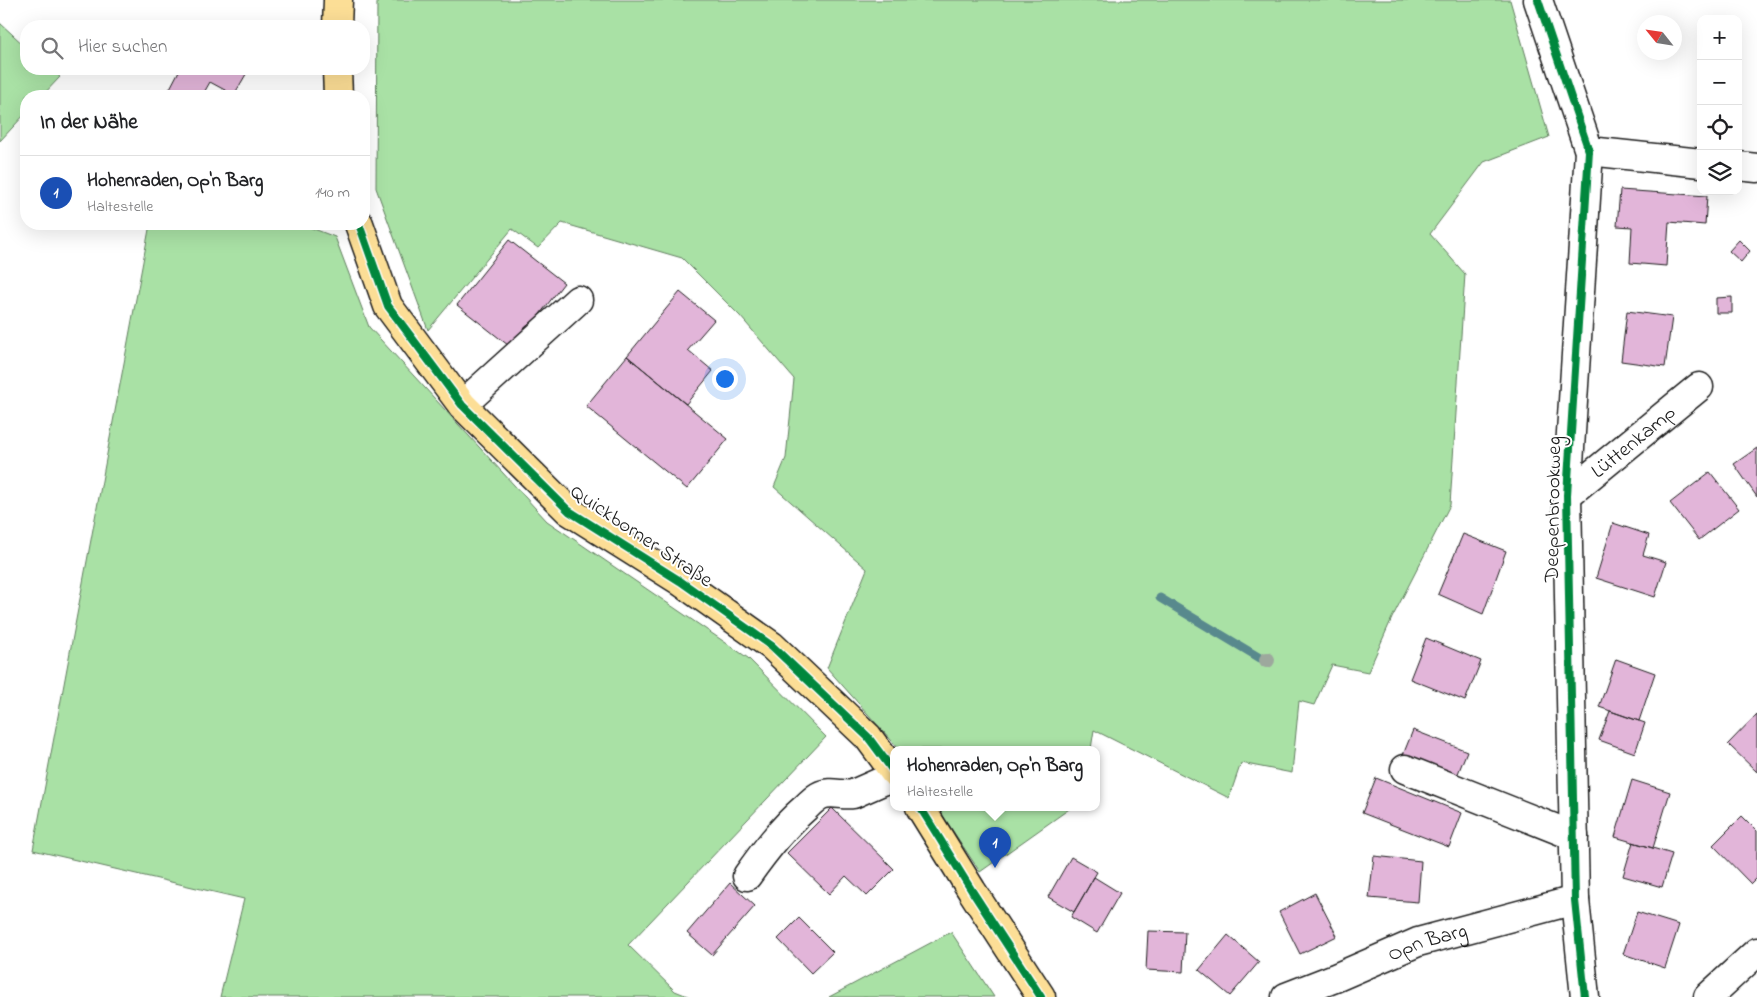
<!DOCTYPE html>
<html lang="de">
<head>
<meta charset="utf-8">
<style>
	body { margin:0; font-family:"Indie Flower",sans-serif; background:#f6f6f6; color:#202124 }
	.controls { position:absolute; right:15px; top:15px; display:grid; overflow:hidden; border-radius:10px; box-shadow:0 5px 20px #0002 }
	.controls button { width:45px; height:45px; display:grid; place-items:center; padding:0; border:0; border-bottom:1px solid #e0e0e0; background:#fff; color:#202124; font:25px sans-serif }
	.compass { position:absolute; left:1637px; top:15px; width:45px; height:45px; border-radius:50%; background:#fff; box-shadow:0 5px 20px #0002; rotate:300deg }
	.you { position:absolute; left:724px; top:378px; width:18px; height:18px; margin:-12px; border:4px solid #fff; border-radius:50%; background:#1a73e8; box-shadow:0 0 0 8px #1a73e833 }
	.badge { display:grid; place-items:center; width:32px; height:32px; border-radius:50%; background:#1f6fb2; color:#fff; font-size:16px; font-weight:700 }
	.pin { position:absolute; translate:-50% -41px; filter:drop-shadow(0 1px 2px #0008) }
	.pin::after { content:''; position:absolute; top:26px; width:18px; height:15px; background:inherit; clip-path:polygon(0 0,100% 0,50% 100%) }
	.popup { position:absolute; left:890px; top:746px; width:210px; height:65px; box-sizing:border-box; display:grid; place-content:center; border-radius:10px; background:#fff; filter:drop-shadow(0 1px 4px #0005); font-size:16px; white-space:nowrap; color:#757577 }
	.popup b { font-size:19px; color:#202124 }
	.popup::after { content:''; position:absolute; left:50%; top:100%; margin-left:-10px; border:10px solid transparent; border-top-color:#fff }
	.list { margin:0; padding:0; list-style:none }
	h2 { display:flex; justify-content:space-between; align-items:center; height:65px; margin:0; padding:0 20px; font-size:21px }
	h2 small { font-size:16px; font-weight:400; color:#757577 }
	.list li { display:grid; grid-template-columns:32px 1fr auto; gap:15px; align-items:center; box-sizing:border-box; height:75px; padding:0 20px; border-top:1px solid #e0e0e0 }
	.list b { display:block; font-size:19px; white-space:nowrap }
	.list p { margin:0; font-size:16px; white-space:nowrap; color:#757577 }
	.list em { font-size:16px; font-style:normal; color:#757577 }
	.icon { flex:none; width:28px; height:28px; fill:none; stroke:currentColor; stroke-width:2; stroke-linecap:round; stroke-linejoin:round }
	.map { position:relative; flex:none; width:1757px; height:997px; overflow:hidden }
	.search { position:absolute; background:#fff; box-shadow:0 5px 20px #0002; left:20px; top:20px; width:350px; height:55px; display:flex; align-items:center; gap:12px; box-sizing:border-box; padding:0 18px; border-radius:20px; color:#757577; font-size:19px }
	.panel { position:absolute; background:#fff; box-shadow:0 5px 20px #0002; left:20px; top:90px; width:350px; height:140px; border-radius:20px }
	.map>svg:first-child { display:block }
</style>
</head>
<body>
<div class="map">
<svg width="1757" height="997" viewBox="0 0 1757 997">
	<rect width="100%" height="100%" fill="#fff"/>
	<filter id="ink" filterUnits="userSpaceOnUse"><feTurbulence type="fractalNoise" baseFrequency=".02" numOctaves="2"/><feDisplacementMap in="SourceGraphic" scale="10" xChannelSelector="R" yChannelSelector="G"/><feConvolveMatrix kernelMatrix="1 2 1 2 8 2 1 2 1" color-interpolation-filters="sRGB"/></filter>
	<g filter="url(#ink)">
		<path fill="#a9e1a5" stroke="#627e60" d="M377 0H1510L1549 137 1484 162 1430 234 1465 274 1450 505 1392 618 1368 672 1332 665 1314 705 1299 701 1292 773 1241 763 1229 798 1094 730 1091 749H899L827 668 867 569 774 487 786 458 794 379 740 316 682 258 562 223 538 248 512 229 428 330 376 188Z
			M0 23 26 47V69H51L60 77 42 96H26V113L0 141Z
			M150 224H301L335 237 369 327 547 521 748 658 826 737 628 945 675 991 690 997H220L244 899 33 850Z
			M937 807H1072L980 872Z
			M951 932 994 997H829Z"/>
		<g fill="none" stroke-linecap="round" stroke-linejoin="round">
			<path stroke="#59898d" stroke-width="9" d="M1160 598 1260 658"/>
		</g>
		<path fill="#e2b5d9" stroke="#1c1c1c" d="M180 69H249L234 95 210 82 202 96H171L167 94Z
			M1620 190 1707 196 1705 225 1669 222 1666 266 1630 263 1632 227 1617 226Z
			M509 240 564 283 513 349 457 305Z
			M1739 240 1750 251 1741 262 1729 251Z
			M680 292 714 320 688 350 713 371 686 404 627 356Z
			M1732 297V313H1716V298Z
			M1627 311 1672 317 1665 367 1621 361Z
			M627 356 728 439 687 489 586 406Z
			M1757 448V497L1734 464Z
			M1710 472 1739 509 1699 540 1670 503Z
			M1613 523 1649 535 1643 555 1666 562 1655 597 1596 578Z
			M1463 534 1506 551 1483 614 1438 594Z
			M1426 638 1481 661 1465 701 1410 679Z
			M1616 659 1655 673 1639 721 1599 707Z
			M1610 711 1645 723 1635 753 1599 740Z
			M1757 714V772L1728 744Z
			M1413 730 1467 751 1455 781 1401 760Z
			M1376 778 1462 813 1449 847 1362 813Z
			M1632 780 1670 792 1653 848 1615 837Z
			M832 808 894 869 867 896 846 876 829 894 787 853Z
			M1742 816 1757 831V878L1751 884 1713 845Z
			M1633 842 1672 854 1662 887 1623 876Z
			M1374 856 1421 861 1418 902 1369 898Z
			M1071 857 1097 872 1074 912 1048 897Z
			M1094 877 1120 893 1097 933 1071 917Z
			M730 883 755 906 712 955 687 933Z
			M1315 893 1337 936 1300 954 1279 912Z
			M1637 912 1679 925 1665 968 1623 954Z
			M799 918 833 952 811 973 778 939Z
			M1148 931 1185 932 1183 972 1146 970Z
			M1228 935 1259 962 1230 996 1199 970Z"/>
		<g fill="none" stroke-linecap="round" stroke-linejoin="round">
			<g stroke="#1c1c1c" stroke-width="31">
				<g id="minor">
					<path d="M1538 0 1589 151 1567 495 1575 900 1585 997"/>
					<path d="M1589 151 1701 163"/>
					<path d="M1738 166 1757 168"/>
					<path d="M462 405 578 300"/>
					<path id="s1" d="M1567 495 1699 387"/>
					<path d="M1405 769 1574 836"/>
					<path d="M747 876C764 852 782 828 805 808 809 804 814 799 819 796 830 790 842 796 853 794L894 776"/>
					<path id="s2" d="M1286 997 1335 978 1418 942 1575 900"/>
					<path d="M1708 997 1757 952"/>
				</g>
			</g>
			<g stroke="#1c1c1c" stroke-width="31">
				<path id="major" d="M337 26 338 0
					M337 69 338 96
					M359 224 388 306 462 405 569 511 680 581 772 646 868 737 894 772
					M920 807 972 891 1041 997"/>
			</g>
			<use href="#minor" stroke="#fff" stroke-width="28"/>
			<use href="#major" stroke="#fcde96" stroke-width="28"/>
			<g stroke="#fff" stroke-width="11">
				<path id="cycleway" d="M1538 0 1589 151 1567 495 1575 900 1585 997
					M359 224 388 306 462 405 569 511 680 581 772 646 868 737 894 772
					M920 807 972 891 1041 997"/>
			</g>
			<use href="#cycleway" stroke="#00873e" stroke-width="8"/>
		</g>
		<circle fill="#9da89d" cx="1267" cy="660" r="8"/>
	</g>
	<g text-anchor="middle" stroke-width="4" stroke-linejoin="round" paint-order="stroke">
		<g font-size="21" fill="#1c1c1c" stroke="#fff">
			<text dy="7" stroke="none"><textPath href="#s1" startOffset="85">Lüttenkamp</textPath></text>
			<text transform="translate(1552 509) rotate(-89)" y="7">Deepenbrookweg</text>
			<text transform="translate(642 535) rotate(34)" y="7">Quickborner Straße</text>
			<text dy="7" stroke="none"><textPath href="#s2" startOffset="152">Opn Barg</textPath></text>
		</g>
	</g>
</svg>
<div class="controls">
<button>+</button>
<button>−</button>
<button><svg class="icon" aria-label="locate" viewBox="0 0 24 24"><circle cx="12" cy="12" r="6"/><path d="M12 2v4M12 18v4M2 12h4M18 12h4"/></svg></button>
<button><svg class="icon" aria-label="layers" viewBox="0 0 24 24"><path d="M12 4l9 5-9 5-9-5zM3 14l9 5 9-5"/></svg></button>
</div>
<svg class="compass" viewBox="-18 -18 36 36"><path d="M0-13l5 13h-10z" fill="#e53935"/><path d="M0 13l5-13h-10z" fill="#757577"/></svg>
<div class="you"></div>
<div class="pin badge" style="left:995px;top:868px;background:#1a4fb4">1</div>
<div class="popup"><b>Hohenraden, Op'n Barg</b>Haltestelle</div>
<div class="search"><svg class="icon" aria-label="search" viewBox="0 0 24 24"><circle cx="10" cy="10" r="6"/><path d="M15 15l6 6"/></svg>Hier suchen</div>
<section class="panel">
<h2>In der Nähe<small></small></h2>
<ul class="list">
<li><span class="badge" style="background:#1a4fb4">1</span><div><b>Hohenraden, Op'n Barg</b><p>Haltestelle</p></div><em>140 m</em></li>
</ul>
</section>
</div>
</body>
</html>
